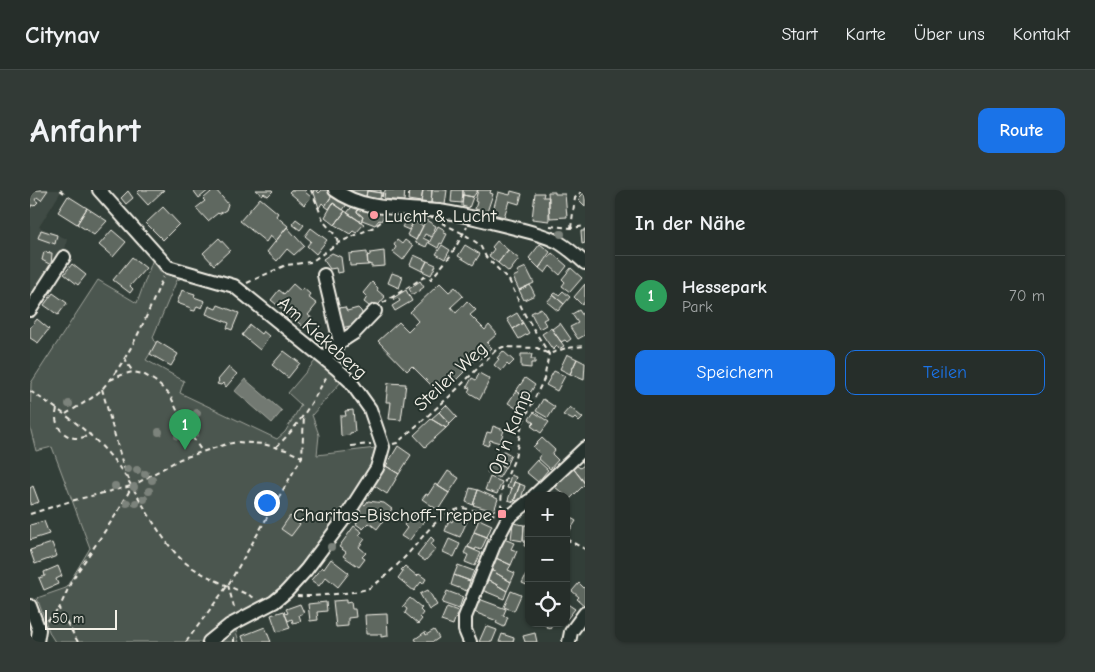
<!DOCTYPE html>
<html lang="de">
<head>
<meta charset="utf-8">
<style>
	body { margin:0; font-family:"Comic Neue",sans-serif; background:#323a36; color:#f1f3f6 }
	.controls { position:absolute; right:15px; bottom:15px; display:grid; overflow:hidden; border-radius:10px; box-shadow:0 1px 4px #0004 }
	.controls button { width:45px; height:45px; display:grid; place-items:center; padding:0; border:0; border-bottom:1px solid #424a47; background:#262e2a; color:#f1f3f6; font:25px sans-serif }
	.scale { position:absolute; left:15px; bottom:12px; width:72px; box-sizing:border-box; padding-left:5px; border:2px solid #f4f1e8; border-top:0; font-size:14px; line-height:18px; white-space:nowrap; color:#f4f1e8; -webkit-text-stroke:4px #26332d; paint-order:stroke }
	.you { position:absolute; left:236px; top:312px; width:18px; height:18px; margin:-12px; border:4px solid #fff; border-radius:50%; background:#1a73e8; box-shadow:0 0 0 8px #1a73e833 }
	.badge { display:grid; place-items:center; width:32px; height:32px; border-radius:50%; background:#1a73e8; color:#fff; font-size:16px; font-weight:700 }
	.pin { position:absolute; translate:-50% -41px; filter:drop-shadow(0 1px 2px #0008) }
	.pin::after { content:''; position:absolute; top:26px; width:18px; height:15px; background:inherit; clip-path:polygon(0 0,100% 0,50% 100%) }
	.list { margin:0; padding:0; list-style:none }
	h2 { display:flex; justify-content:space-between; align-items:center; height:65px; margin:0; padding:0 20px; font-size:21px }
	h2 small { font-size:16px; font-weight:400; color:#a4a8a8 }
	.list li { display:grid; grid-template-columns:32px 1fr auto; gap:15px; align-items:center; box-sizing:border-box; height:80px; padding:0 20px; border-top:1px solid #424a47 }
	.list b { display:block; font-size:19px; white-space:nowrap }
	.list p { margin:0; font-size:16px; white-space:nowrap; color:#a4a8a8 }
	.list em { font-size:16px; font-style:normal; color:#a4a8a8 }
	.actions { display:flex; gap:10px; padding:15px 20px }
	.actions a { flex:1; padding:11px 0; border:1px solid #1a73e8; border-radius:10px; text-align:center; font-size:18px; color:#1a73e8 }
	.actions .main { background:#1a73e8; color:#fff }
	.icon { flex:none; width:28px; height:28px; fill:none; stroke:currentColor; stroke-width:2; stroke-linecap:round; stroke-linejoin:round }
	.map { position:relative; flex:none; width:555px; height:452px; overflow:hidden; border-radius:10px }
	header { display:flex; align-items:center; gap:30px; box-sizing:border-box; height:70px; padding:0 25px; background:#262e2a; border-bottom:1px solid #424a47 }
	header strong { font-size:24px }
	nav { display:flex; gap:28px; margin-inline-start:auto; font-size:18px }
	.intro { display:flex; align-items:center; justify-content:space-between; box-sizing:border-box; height:120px; padding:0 30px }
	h1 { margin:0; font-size:35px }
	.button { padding:12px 22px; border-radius:10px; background:#1a73e8; color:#fff; font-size:18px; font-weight:700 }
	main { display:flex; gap:30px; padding:0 30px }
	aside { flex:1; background:#262e2a; border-radius:10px; box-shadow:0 1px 4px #0004 }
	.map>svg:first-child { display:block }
</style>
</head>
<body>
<header>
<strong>Citynav</strong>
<nav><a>Start</a><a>Karte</a><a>Über uns</a><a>Kontakt</a></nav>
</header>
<div class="intro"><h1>Anfahrt</h1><a class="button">Route</a></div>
<main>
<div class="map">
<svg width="555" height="452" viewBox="0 0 555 452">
	<rect width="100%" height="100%" fill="#323e38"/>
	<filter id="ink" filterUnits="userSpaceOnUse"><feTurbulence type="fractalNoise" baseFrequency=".02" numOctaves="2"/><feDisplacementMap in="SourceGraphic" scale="10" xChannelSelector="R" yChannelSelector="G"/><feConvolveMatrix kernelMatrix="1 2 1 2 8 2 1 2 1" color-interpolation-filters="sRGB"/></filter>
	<g filter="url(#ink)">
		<path fill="#404b44" d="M0 0H32L9 37 37 49 34 67 0 120Z"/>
		<path fill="#4c564f" stroke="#a0a49c" d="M123 69 130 81 155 87 147 90 123 147 126 154 116 170 154 191 150 203 247 249 255 242 271 215 258 203 286 170 311 192 282 225 289 245 287 265 346 258 342 275 296 343 251 399 243 407 203 430 209 452H25L20 444 7 408 36 398 60 358 22 257 6 261 0 237 1 193 68 90 107 113Z"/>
		<path fill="#727972" stroke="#a6a9a1" d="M215 189 252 221 242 233 205 201Z"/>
		<path fill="#5f6861" stroke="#f4f1e8" d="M0 0H18L11 10 7 7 5 10 8 12 4 16 2 15 0 18Z
			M110 0H134L118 15 107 3Z
			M163 0H179L169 8Z
			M186 0 198 14 196 20 189 24 188 23 178 31 166 18 175 11 173 9 181 2Z
			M226 0H242L243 1 238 6 234 3 232 5Z
			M261 0H276L275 2 281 7 274 15 259 2Z
			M283 0H289L287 1 289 3 292 0H298L303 4 295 16 292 13 289 18Z
			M337 0H351V3Z
			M337 0 336 7 317 1 318 0Z
			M355 0H375L374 11 354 9Z
			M379 0H393L391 12 378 10Z
			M393 0H402L401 13 391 12Z
			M402 0H417L415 15 401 13Z
			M422 0H433L432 13 421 12Z
			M433 0H448L443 7 433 5Z
			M448 0H461L460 3 463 4 457 22 445 19 447 12 445 11Z
			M98 1 103 8 96 14 91 8Z
			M337 1 351 3 350 9 336 7Z
			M481 1 492 4 489 14 479 11 474 27 462 24 468 2 480 5Z
			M518 2H525V4H535L537 27 520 28Z
			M555 2V16L548 9Z
			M505 3H514L513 7H519V31L502 29Z
			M303 4 319 11 313 20 303 13 299 19 295 16Z
			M433 5 443 7 439 18 432 16Z
			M38 6 57 18 47 34 28 22Z
			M230 8 248 23 246 26 258 36 246 51 240 46 236 52 210 31Z
			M303 13 315 21 305 35 295 27Z
			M324 14 330 15 327 22 333 27 331 32 317 23Z
			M330 15 355 24 351 31 349 30 345 35 332 30 333 27 327 22Z
			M133 17 149 34 133 50 116 33Z
			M57 18 77 31 64 45 47 34Z
			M315 21 334 34 326 43 323 41 320 44 305 35Z
			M377 28 384 31 379 40 372 37Z
			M266 29 274 35 270 40 262 34Z
			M396 30 406 36 401 47 395 44 393 48 399 51 396 57 385 52Z
			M384 31 393 36 386 50 377 45Z
			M408 36 415 40 414 43 417 44 412 54 410 53 408 58 399 53Z
			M257 37 274 56 264 65 257 59 247 71 237 62Z
			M281 38 297 50 286 64 277 56 281 51 275 46Z
			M554 39H555V53L552 54 551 41H554Z
			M11 40 27 45 25 54 8 48Z
			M82 40 96 52 83 67 69 55Z
			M189 48 200 60 184 75 173 63Z
			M367 50 372 54 375 50 383 56 373 70 363 62 366 57 364 55Z
			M467 51 478 60 468 73 459 66 464 59 462 57Z
			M510 54 520 62 509 78 499 68Z
			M412 55 420 60 415 69 406 64Z
			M435 55 450 64 443 75 428 66Z
			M478 60 489 69 479 82 468 73Z
			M354 61 355 76 341 77V74L338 75 337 66 340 65V63Z
			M14 62 22 63 21 75 12 70Z
			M337 62 338 75 320 76 319 64Z
			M302 63 311 67 313 82 307 83 306 78 300 79 293 69Z
			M522 63 537 76 530 85 520 76 515 83 509 78Z
			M384 65 397 71 392 81 380 75Z
			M102 67 116 78 100 96 103 99 100 103 83 90Z
			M397 71 406 75 401 85 392 81Z
			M42 74 56 85 48 95 34 84Z
			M496 77 504 93 489 100 483 87 489 84 487 81Z
			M541 78 552 88 540 102 532 96 535 92 532 89Z
			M362 83 373 87 369 98 358 93Z
			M390 91 394 97 383 105 379 99Z
			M342 92 348 98 347 100 355 107 344 120 334 112 337 107 333 103Z
			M410 93 419 102 425 97 433 106 421 117 426 123 437 111 446 120 440 125 455 140 459 135 467 144 457 153 462 158 449 170 447 168 443 172 441 170 432 180 434 182 424 192 420 188 409 198 406 195 404 198 382 176 377 181 348 151 369 132 378 141 388 131 380 122Z
			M263 94 271 101 273 98 280 104 278 107 287 114 278 125 283 129 275 138 241 110 249 100 254 104Z
			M555 94V111L552 115 544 107Z
			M500 95 505 105 494 110 489 100Z
			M152 100 165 104 164 107 175 111 172 118 167 116 165 121 160 120 161 118 147 113Z
			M376 100 382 111 365 121 362 116 370 111 368 108 364 110 363 108Z
			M533 101 540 107 534 114 523 105 525 103 529 105Z
			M23 103 37 113 28 125 14 115Z
			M523 105 534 114 528 121 517 112Z
			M188 115 209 123 202 140 197 138 199 133 176 124 179 116 186 119Z
			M315 117 317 121 328 118 331 121 334 128 328 134 312 138 309 118Z
			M511 118 517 128 513 130 516 135 509 139 501 123Z
			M549 120 555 129V145L548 149 540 137 548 133 542 124Z
			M487 123 493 133 483 139 477 129Z
			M7 129 19 139 8 153 0 148V138Z
			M493 133 499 143 489 149 483 139Z
			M530 133 541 149 537 152 535 150 531 152 522 139Z
			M220 135 231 144 233 141 239 146 230 160 212 145Z
			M521 138 534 156 529 159 527 156 523 160 512 144Z
			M127 151 148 164 141 176 120 164Z
			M254 161 270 173 258 188 242 175Z
			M473 161 484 171 479 176 477 174 471 181 464 175 469 169 467 168Z
			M491 164H502L501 169H505V173H501V178L491 177Z
			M537 164 547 169 540 184 530 179Z
			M547 169 555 173 554 190 540 184Z
			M199 177 207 184 196 197 193 193 191 195 187 194 189 191 188 190Z
			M524 181 535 186 527 201 516 195Z
			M449 183 460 189 450 209 438 202 440 198 437 197 442 188 446 190Z
			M495 188 505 195 497 208 486 201Z
			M358 193 376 194 371 230 359 229 361 212H356Z
			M486 201 497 208 489 220 478 213Z
			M513 209 525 217 518 228 506 221Z
			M416 215 427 227 420 234 409 222Z
			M540 217 553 228 549 232 545 228 543 230 533 225Z
			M323 220 325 242 320 243V245L311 246 310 226H316L315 221Z
			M409 222 420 234 416 238 401 229Z
			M504 222 519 232 511 243 501 236 504 233 499 229Z
			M401 229 416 238 395 257 384 245Z
			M463 236 474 240 470 253 460 250 458 256 453 254 457 242 461 243Z
			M512 248 525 260 522 264 528 270 520 279 508 268 511 264 503 257Z
			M368 256 381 265 369 284 356 276Z
			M474 261 481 265 475 278 463 272 467 263Z
			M555 264V293L543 278 546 275 550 278 554 275 551 268Z
			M507 270 518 280 508 292 496 282Z
			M463 272 475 278 469 288 457 282Z
			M356 276 369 284 357 304 343 295Z
			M543 278 555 294 539 310 536 306 525 297Z
			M418 281 429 288 419 303 408 296Z
			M481 285 486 287 482 299 477 298Z
			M460 287 472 292 467 304 455 300Z
			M484 292 490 294 484 312 478 310Z
			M405 294 419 303 408 320 392 309 396 304 398 305Z
			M490 294 495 296 490 312 484 310Z
			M3 296 9 312 0 315V298Z
			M440 298 448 300 443 315 436 312Z
			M448 300 468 309 464 321 443 315Z
			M338 311 354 313 362 319 347 339 339 333 333 339 326 334 329 329 326 327 331 321 328 319 332 313 335 315Z
			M382 324 394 331 379 351 371 346 377 338 374 335Z
			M426 324 438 329 430 347 415 341 419 330 422 332Z
			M536 325 546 331 537 345H536Z
			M260 326 270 334 261 346 251 339Z
			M449 329 462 335 457 347 444 342Z
			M14 331 19 344 0 350V335Z
			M483 333 494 335 493 351 481 349Z
			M494 335H499V356H494L495 351H493Z
			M324 336 332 342 329 345 335 349 329 357 336 363 332 367 335 369 329 377 313 366 316 362 309 357Z
			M444 342 457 347 451 360 446 358 445 360 438 357Z
			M401 347 404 350 401 355 406 359 395 371 387 365Z
			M419 349 430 354 424 367 413 362Z
			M474 349 484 353 481 359 487 361 481 375 466 368Z
			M22 353 27 366 5 374 0 360Z
			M437 357 451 363 445 376 435 372 438 365 434 363Z
			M466 368 481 375 478 380 485 383 481 392 461 380Z
			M301 369 319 383 308 397 296 387 289 396 281 390 292 377 294 379Z
			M428 375 444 381 440 391 424 385Z
			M28 376 32 386 26 389 28 394 14 400 9 388 15 386 14 382Z
			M375 376 387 386 389 384 396 389 393 394 391 392 384 401 368 388 373 381 371 380Z
			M461 380 481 392 477 401 457 389Z
			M424 385 440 391 437 401 421 395Z
			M496 385 499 386V396L492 393Z
			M457 389 477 401 474 409 452 400Z
			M549 393 555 399V416L547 409 549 407 542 401Z
			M398 400 407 415 399 420 390 404Z
			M417 401 433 407 429 419 412 413Z
			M481 401 491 405 484 421 474 417Z
			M380 408 392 418 390 420 393 423 390 427 392 429 388 434 375 423 377 419 373 416Z
			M449 409 476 419 473 426 478 427 474 437 466 433 467 431 444 422Z
			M316 410V413L321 412 322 419H325L326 427 318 428V436L306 437 303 411Z
			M296 412 297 421 287 422 288 430 280 431 278 414Z
			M536 413 545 419 537 429H536Z
			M270 414 274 423 269 425 271 431 263 433 262 429 258 431 255 424 258 423 256 419Z
			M417 417 428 421 423 435 411 431Z
			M254 421 260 438 247 442 241 425Z
			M357 424 358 446 351 447V444H336L335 425Z
			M512 433H524L520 439Z
			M456 436 467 440 462 452H449Z
			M235 437 241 452H214L212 446Z
			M404 440 409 448 403 452H387L385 449 395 442 396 445Z
			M505 443 507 452H495L493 446Z
			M472 444 484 448 483 452H469Z"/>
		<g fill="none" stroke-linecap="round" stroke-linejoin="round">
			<g stroke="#f4f1e8" stroke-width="16">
				<path id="minor" d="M69 0 138 77 204 96 307 179 320 191 340 219 353 257 347 278 317 325 276 380 256 402 244 412 200 435 179 452
					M305 0C335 22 374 17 409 21 426 23 444 28 461 32 483 38 508 42 528 52 538 58 546 65 555 73
					M294 85 310 152
					M0 120 34 67
					M294 168 310 152 324 143 345 121
					M504 306 555 258
					M0 416 9 440 7 452
					M440 452 435 440V427L464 355 478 328 499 311
					M539 452 541 442 555 423"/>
			</g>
			<path stroke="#f4f1e8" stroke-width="2" stroke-dasharray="5 4" stroke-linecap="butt" d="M30 0 34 3 36 0
				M281 0 294 32 306 46 308 53
				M352 7 353 0
				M412 33 434 44 450 55 456 67 479 90 495 125 519 164 514 189 492 234 485 268 472 298 471 315 473 318
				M520 36 541 38 555 36
				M541 38 545 8 553 0
				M217 93 256 75 281 72 308 53 344 37 356 28
				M353 113 394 87 401 89 421 65 437 37
				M95 167 97 173 103 182
				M80 190 94 184 103 182 113 184 125 191 140 205 153 233 171 260
				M72 199 93 275 100 292
				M0 201C34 223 65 244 89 277 110 306 125 342 150 368 167 385 205 398 227 409
				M27 219C21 240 42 256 61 244
				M36 224C48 216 63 209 73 198 101 166 117 126 133 87
				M363 254 367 253 420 206 466 160 473 157 507 158 519 164 536 158 555 156
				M321 256 341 254
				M246 257C269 236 283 211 298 184
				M0 324 41 311 101 296
				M536 349 555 359
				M198 395 205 421
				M267 406C280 407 325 403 337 399 348 395 375 368 383 358 397 342 410 322 433 318L467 325
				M17 431 28 420
				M48 452 29 419 42 390 89 320 102 296 150 269 197 254 208 252 233 254 256 260 272 267
				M156 452 198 395 272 267 274 225
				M204 452V447"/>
			<use href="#minor" stroke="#26332d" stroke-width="12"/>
		</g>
		<g fill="#7c837b">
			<circle cx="531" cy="44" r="4"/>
			<circle cx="39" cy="214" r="4"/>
			<circle cx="167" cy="223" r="4"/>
			<circle cx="148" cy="229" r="4"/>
			<circle cx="129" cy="242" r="4"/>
			<circle cx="165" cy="243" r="4"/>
			<circle cx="148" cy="246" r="4"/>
			<circle cx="98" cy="279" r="4"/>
			<circle cx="107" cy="280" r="4"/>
			<circle cx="115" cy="284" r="4"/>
			<circle cx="122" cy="290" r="4"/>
			<circle cx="85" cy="296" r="4"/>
			<circle cx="104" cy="297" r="4"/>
			<circle cx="119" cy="301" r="4"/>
			<circle cx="114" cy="309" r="4"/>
			<circle cx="97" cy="313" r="4"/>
			<circle cx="106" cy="313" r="4"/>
			<circle cx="301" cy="357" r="4"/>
		</g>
	</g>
	<g fill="#ff9aa2" stroke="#26332d" stroke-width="2">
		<circle cx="344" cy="25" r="5"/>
		<rect x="467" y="319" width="10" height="10" rx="2.5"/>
	</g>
	<g text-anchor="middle" stroke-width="4" stroke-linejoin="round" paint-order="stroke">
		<g font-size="19" fill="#f4f1e8" stroke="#26332d" text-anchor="start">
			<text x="354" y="32">Lucht &amp; Lucht</text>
			<text x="462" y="331" text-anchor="end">Charitas-Bischoff-Treppe</text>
		</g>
		<g font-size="19" fill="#f4f1e8" stroke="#26332d">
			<text transform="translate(293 147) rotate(42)" y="7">Am Kiekeberg</text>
			<text transform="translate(420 186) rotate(-43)" y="7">Steiler Weg</text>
			<text transform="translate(479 242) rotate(-69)" y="7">Op'n Kamp</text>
		</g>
	</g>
</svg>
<div class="controls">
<button>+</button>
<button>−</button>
<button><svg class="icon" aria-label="locate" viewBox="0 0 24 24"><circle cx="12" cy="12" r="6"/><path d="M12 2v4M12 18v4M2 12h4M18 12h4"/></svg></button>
</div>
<div class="scale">50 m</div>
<div class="you"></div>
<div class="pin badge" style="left:155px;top:260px;background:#2e9e5b">1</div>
</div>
<aside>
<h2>In der Nähe<small></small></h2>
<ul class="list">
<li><span class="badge" style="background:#2e9e5b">1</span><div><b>Hessepark</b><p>Park</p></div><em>70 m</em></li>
</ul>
<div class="actions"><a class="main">Speichern</a><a>Teilen</a></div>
</aside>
</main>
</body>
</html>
